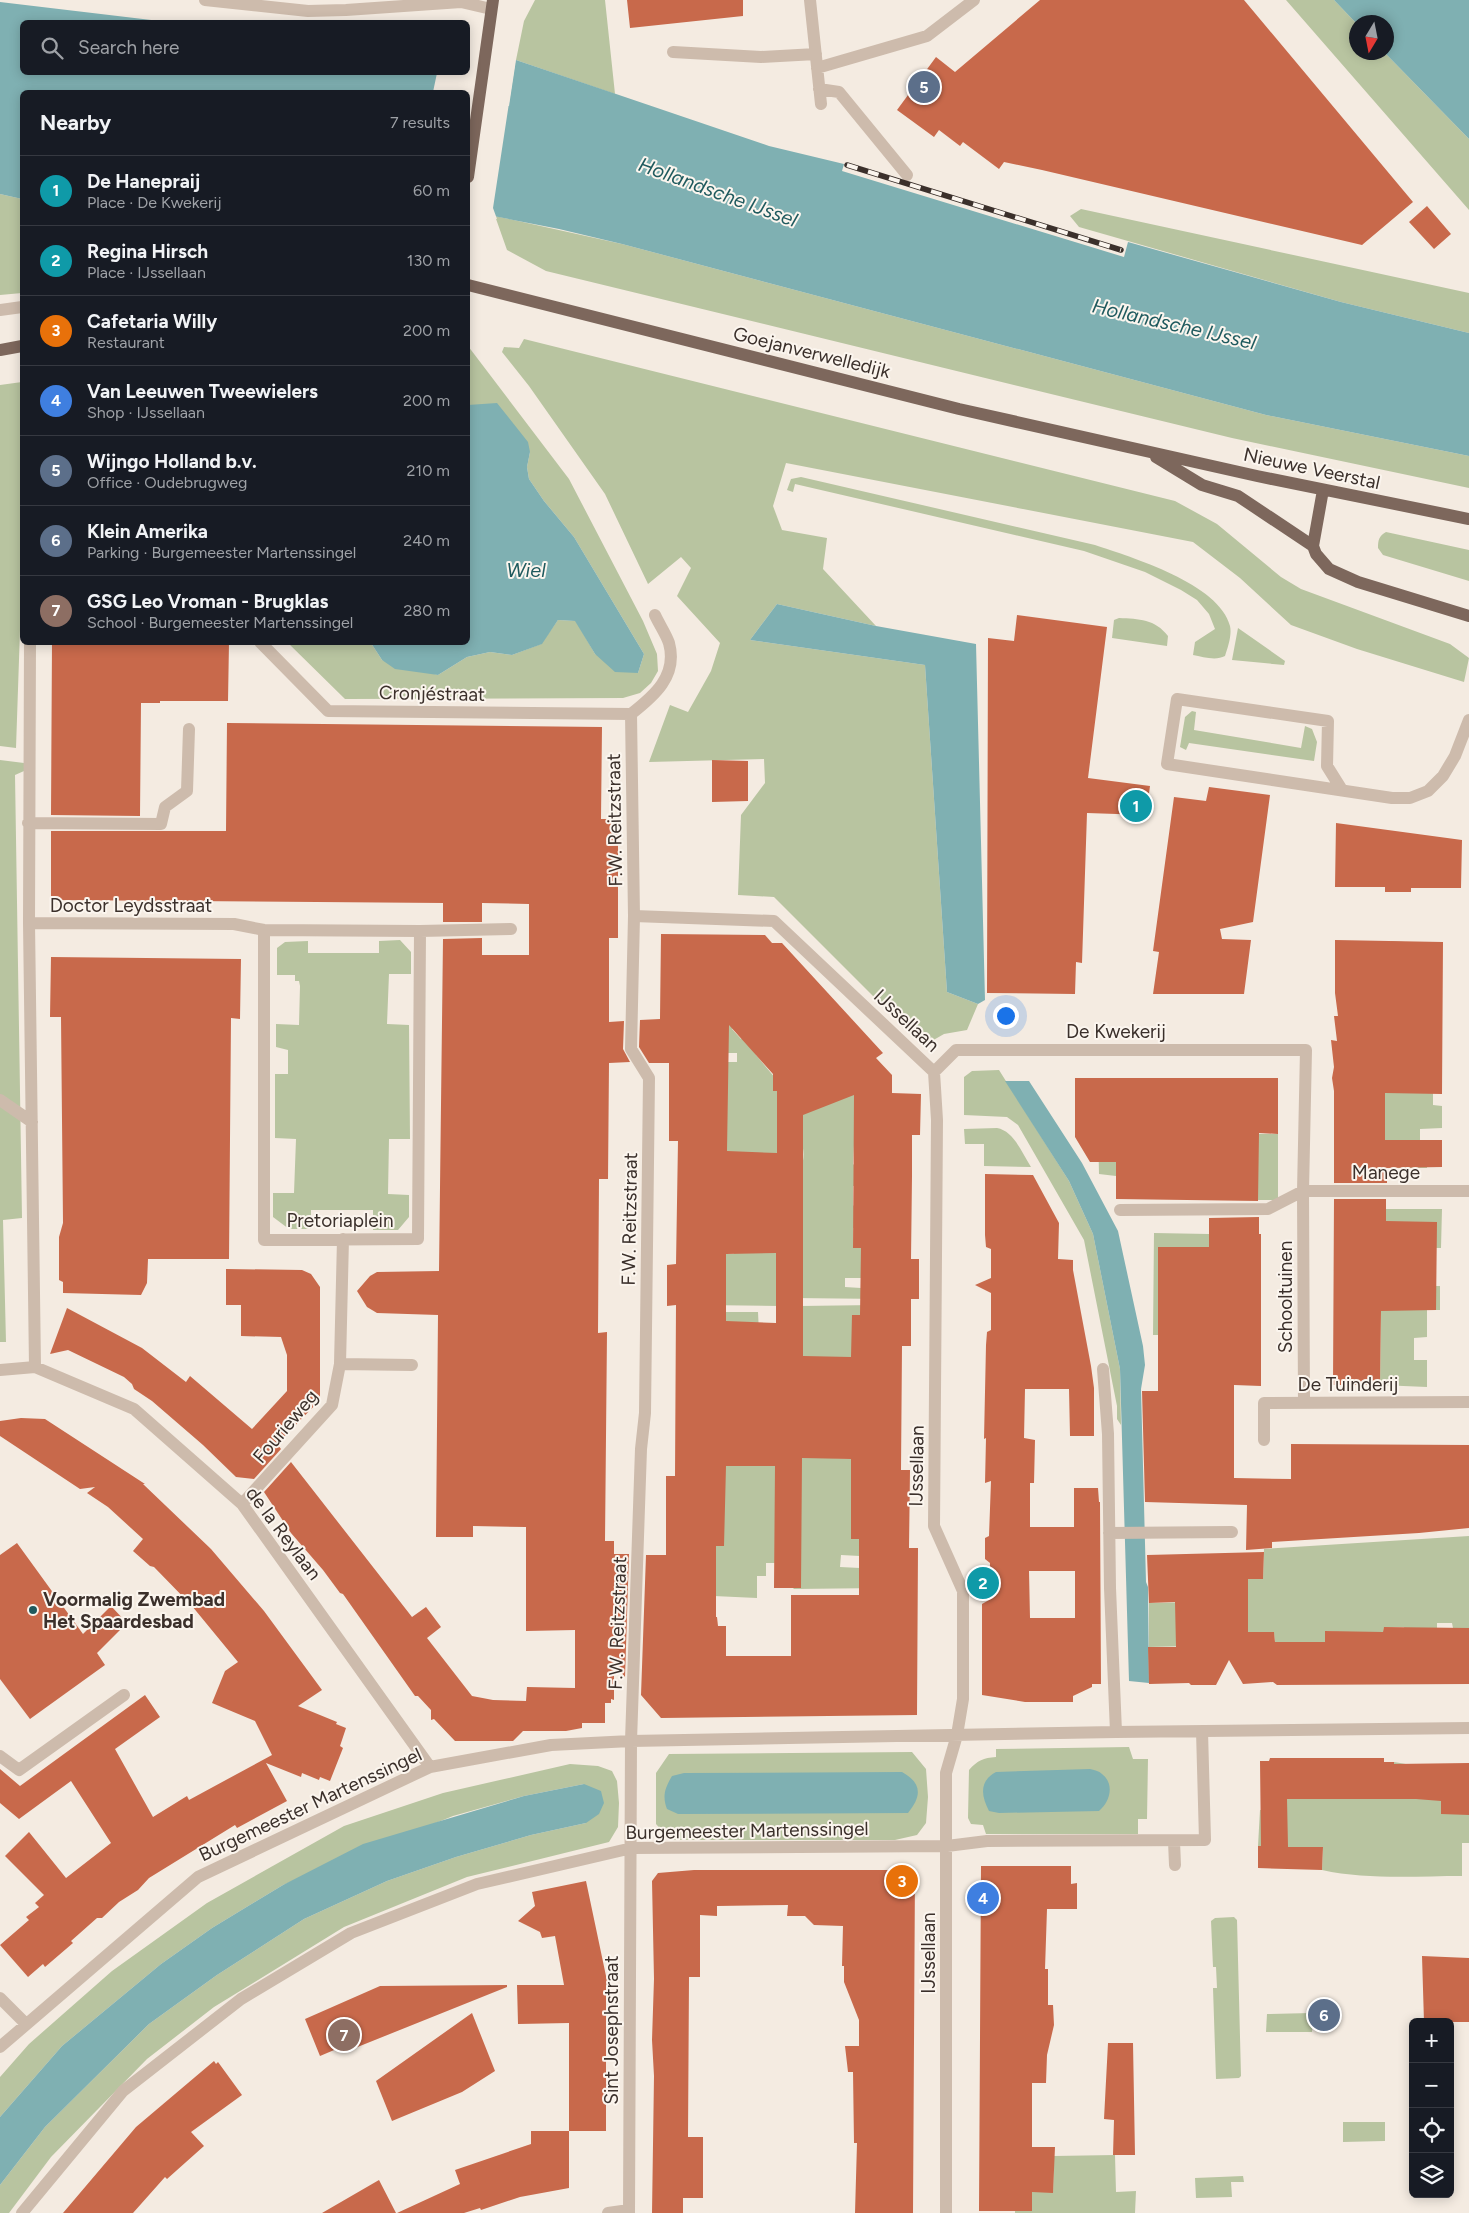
<!DOCTYPE html>
<html lang="en">
<head>
<meta charset="utf-8">
<style>
	body { margin:0; font-family:Figtree,sans-serif; background:#20242c; color:#f1f3f6 }
	.controls { position:absolute; right:15px; bottom:15px; display:grid; overflow:hidden; border-radius:8px; box-shadow:0 2px 12px #0003 }
	.controls button { width:45px; height:45px; display:grid; place-items:center; padding:0; border:0; border-bottom:1px solid #363941; background:#171b24; color:#f1f3f6; font:25px sans-serif }
	.compass { position:absolute; left:1349px; top:15px; width:45px; height:45px; border-radius:50%; background:#171b24; box-shadow:0 2px 12px #0003; rotate:190deg }
	.you { position:absolute; left:1005px; top:1015px; width:18px; height:18px; margin:-12px; border:4px solid #fff; border-radius:50%; background:#1a73e8; box-shadow:0 0 0 8px #1a73e833 }
	.badge { display:grid; place-items:center; width:32px; height:32px; border-radius:50%; background:#92aeb2; color:#fff; font-size:16px; font-weight:700 }
	.pin { position:absolute; translate:-50% -50%; border:2px solid #fff; box-shadow:0 1px 5px #0006 }
	.list { margin:0; padding:0; list-style:none }
	h2 { display:flex; justify-content:space-between; align-items:center; height:65px; margin:0; padding:0 20px; font-size:21px }
	h2 small { font-size:16px; font-weight:400; color:#9ea1a6 }
	.list li { display:grid; grid-template-columns:32px 1fr auto; gap:15px; align-items:center; box-sizing:border-box; height:70px; padding:0 20px; border-top:1px solid #363941 }
	.list b { display:block; font-size:19px; white-space:nowrap }
	.list p { margin:0; font-size:16px; white-space:nowrap; color:#9ea1a6 }
	.list em { font-size:16px; font-style:normal; color:#9ea1a6 }
	.icon { flex:none; width:28px; height:28px; fill:none; stroke:currentColor; stroke-width:2; stroke-linecap:round; stroke-linejoin:round }
	.map { position:relative; flex:none; width:1469px; height:2213px; overflow:hidden }
	.search { position:absolute; background:#171b24; box-shadow:0 2px 12px #0003; left:20px; top:20px; width:450px; height:55px; display:flex; align-items:center; gap:12px; box-sizing:border-box; padding:0 18px; border-radius:8px; color:#9ea1a6; font-size:19px }
	.panel { position:absolute; background:#171b24; box-shadow:0 2px 12px #0003; left:20px; top:90px; width:450px; height:555px; border-radius:8px }
	.map>svg:first-child { display:block }
</style>
</head>
<body>
<div class="map">
<svg width="1469" height="2213" viewBox="0 0 1469 2213">
	<rect width="100%" height="100%" fill="#f4ebe1"/>
	<path fill="#b8c4a0" d="M535 0H605L615 94 516 60 524 21Z
		M1286 0H1334L1356 23V52L1385 53 1469 139V210Z
		M0 194 22 199V293L0 295Z
		M1081 209 1469 293V333L1341 302 1079 227 1070 216Z
		M495 216 622 244 1266 415 1469 456V488L1232 438 546 271 507 250Z
		M524 339 1175 501 1217 524 1281 577 1301 589 1450 644 1469 658 1464 682 1357 649 1291 625 1240 578 1193 542 786 463 773 506 782 530 827 538 823 569 876 626 777 604 750 640 925 665 947 992 978 1004 967 1030 944 1034 923 1046 774 897 738 895 741 815 765 783 764 759 649 762 670 705 688 712 711 671 720 643 677 596 691 568 681 557 648 584 605 494 529 386 502 352 504 347 519 348Z
		M468 346 569 479 643 621 657 654 658 671 651 683 640 693 623 698 345 699 288 643H371L382 660 438 675 467 657 490 652 512 655 541 644 558 620 576 621 595 654 638 673 644 654 574 537 544 501 529 479 527 467 530 452 472 406 468 405Z
		M22 382V571L16 748 0 746V385Z
		M801 477 1095 545C1131 557 1220 584 1230 626 1232 635 1228 647 1225 656 1216 661 1203 657 1193 655L1195 642 1215 629 1209 614 1197 600 1181 590 1145 572 1084 551 795 484 793 492 787 490 791 479Z
		M1386 532 1469 550V581L1383 555 1378 548C1378 540 1379 536 1386 532Z
		M1119 618C1139 619 1155 619 1168 636L1167 646 1112 638 1114 620Z
		M1238 628 1285 661 1284 665 1232 660Z
		M1192 711 1196 712 1194 730 1301 748 1305 726 1312 729 1317 742 1314 761 1189 743 1186 750 1180 747 1185 717Z
		M0 760 24 763V771L15 775 22 1218 3 1220 6 1342H0Z
		M400 940 411 952V974H389L387 1024 409 1025 410 1139H389L388 1194 409 1195V1217L398 1230H373V1210H311V1229H289L273 1217V1193H294L296 1139 275 1138V1074H288V1050L276 1047V1024L299 1025 300 986 299 981H295V975H277V948L285 942 308 941V953H379V941Z
		M1391 941 1418 943 1442 1069V1079H1433V1105L1442 1106V1128L1420 1129V1143L1427 1144V1168H1398L1385 1140V1115L1380 1092 1391 968Z
		M696 1023H739L732 1029 741 1039 748 1033 756 1055 786 1091 777 1244 780 1306 703 1305 712 1254H734L712 1152 728 1062H737V1053H718Z
		M999 1070 1069 1181 1093 1234 1120 1369 1121 1425 1117 1419V1406L1084 1240 1018 1125 1007 1117 964 1115V1077L972 1071Z
		M863 1084 876 1145H854L853 1164 876 1186H853V1205L875 1227 853 1228V1246L875 1247 861 1278H845V1287L861 1288 884 1299 794 1298V1250H803V1224H795V1209H803V1182L794 1183C807 1161 806 1148 795 1125H803V1112Z
		M997 1128C1014 1131 1022 1153 1031 1167L984 1166V1144H965L964 1129Z
		M1098 1128 1119 1133 1278 1134V1200H1258V1174L1116 1176 1099 1174Z
		M1386 1209H1442L1441 1248H1412L1427 1286H1440V1310H1436V1297H1427V1337L1414 1338V1360H1427V1387L1380 1385 1381 1311Z
		M1154 1233 1209 1234V1285L1181 1335H1153Z
		M875 1305V1335L832 1458 866 1459 874 1539 860 1556 841 1555 840 1567 860 1568 882 1588 794 1589 792 1587 801 1306Z
		M711 1312H758L759 1333 776 1332 783 1563H766V1576H757V1598L692 1595Z
		M1469 1536V1628H1453L1452 1623H1437V1642L1405 1632 1404 1627H1384L1383 1636 1325 1631V1642H1275L1274 1633 1262 1632 1230 1645 1149 1647V1603L1248 1601V1588L1246 1579H1263L1264 1549Z
		M1129 1747 1133 1759H1148L1147 1819H1138V1834H986L983 1825 971 1824 968 1818 969 1770C978 1760 983 1758 996 1757V1749Z
		M912 1752 926 1769 928 1797 926 1823 917 1835 895 1840H670L656 1824V1773L669 1754Z
		M1394 1762 1435 1769 1469 1800V1843H1462V1876C1417 1876 1367 1880 1322 1870L1323 1847H1289L1288 1869 1284 1846H1258L1260 1810H1287V1799H1394Z
		M570 1764 598 1766 612 1771 617 1781 619 1803 618 1827 609 1842 467 1877 344 1927 214 2007 147 2059 51 2157 9 2213H0V2185L45 2127 149 2024 217 1975 304 1919 387 1881 456 1857 531 1835 586 1823 584 1784 524 1796 453 1816 283 1885 212 1928 161 1964 62 2046 0 2117V2077L29 2044 112 1971 207 1903 344 1826 443 1793Z
		M1234 1917 1237 1920 1241 2076 1239 2078 1216 2079 1213 1988H1217L1216 1967H1213L1211 1921 1215 1918Z
		M1311 2013 1313 2014 1312 2032H1266L1267 2014Z
		M1343 2122H1385V2141L1343 2142Z
		M1115 2155 1116 2192 1136 2191 1135 2213H1015V2202L1031 2192H1053L1054 2156Z
		M1243 2176 1244 2182H1231L1232 2197 1196 2198 1195 2178Z"/>
	<path fill="#7fb0b2" d="M1334 0H1469V139L1385 53 1386 22 1356 23Z
		M0 2 168 22H22V72L437 73 433 92H22V199L0 194Z
		M516 60 769 146 844 164 842 171 1124 257 1128 242 1341 302 1469 333V456L1266 415 622 244 559 229 468 211V100L509 106Z
		M497 403 528 442 530 452 527 467 529 479 544 501 574 537 644 654 638 673 615 672 595 654 575 621 558 620 542 644 512 655 490 652 467 657 438 675 395 669 382 660 371 643 468 642V405Z
		M777 604 876 626 976 644 985 1000 978 1004 947 992 925 665 750 640Z
		M1005 1081H1029L1082 1163 1118 1231 1143 1346 1145 1365 1141 1389 1146 1582 1148 1587 1149 1683 1129 1681 1120 1369 1093 1234 1069 1181Z
		M1090 1769C1094 1770 1099 1771 1102 1774 1115 1784 1110 1802 1099 1811L999 1813 989 1811C981 1796 979 1781 996 1772Z
		M902 1772C922 1783 922 1796 908 1813L678 1814 667 1809C662 1796 665 1788 672 1776L684 1773Z
		M584 1784 601 1791 604 1803 599 1814 586 1823 531 1835 456 1857 387 1881 304 1919 217 1975 149 2024 45 2127 0 2185V2117L62 2046 161 1964 212 1928 283 1885 363 1844 524 1796Z"/>
	<path fill="#f4ebe1" d="M516 57 493 208 497 219 468 214V97L507 103Z"/>
	<path fill="#c8694b" fill-rule="evenodd" d="M627 0H743V16L630 28Z
		M1040 0H1244L1413 202 1362 245 1042 170 1004 162 999 169 963 142 960 146 939 130 934 137 897 110 936 57 955 72Z
		M1427 206 1451 234 1434 249 1409 222Z
		M1017 615 1107 627 1088 778 1150 786 1146 815 1087 813 1082 963 1076 962 1075 994 987 993 988 638 1014 641Z
		M52 642H229L228 701H160V703H141L140 816 51 815Z
		M227 723 602 727 601 819H618V938H609V1022L624 1021 623 1049 630 1062 609 1063 608 1179H599L598 1333 607 1332 605 1541H614V1554H629L625 1677 614 1664V1700L611 1699V1703H605V1723H582V1728L566 1731H523L513 1741H455L434 1719 431 1720V1710L418 1696H415L343 1594 340 1593 323 1570 291 1533 264 1492 291 1462 412 1617 426 1607 441 1627 427 1638 472 1696 493 1700 526 1701 527 1687 575 1688V1630L526 1631V1527L473 1526V1537H436L438 1315 377 1313 367 1307 357 1291 370 1276 377 1272 439 1271 443 939 482 938V955H529V904L482 903V922H443V903L51 900V831H226Z
		M712 760 748 761V801L712 802Z
		M1209 787 1270 795 1253 922 1220 929 1222 939 1251 940 1244 994H1153L1159 952 1153 951 1174 797 1206 801Z
		M1336 823 1462 840 1461 888H1411V892H1385V887H1335Z
		M661 934 765 935 772 943H782L883 1053 876 1058 892 1075V1093L921 1094 920 1135H912V1176L911 1259H919V1299H911V1346H902L901 1470H910L909 1548H918L917 1715 661 1718 641 1695 646 1555H666V1476H675L676 1305 667 1306V1265L676 1264 678 1141H669V1063H649L639 1047 640 1020 660 1019ZM729 1025 773 1074V1091H777V1153L727 1151ZM854 1095 853 1248H861L860 1315H852L851 1357 803 1356V1115ZM776 1253V1323L726 1321V1254ZM802 1458 851 1459V1539H859V1595H791V1656H726V1626H718L717 1617H716V1546H724L726 1466H775L774 1588H801Z
		M1335 940 1443 942 1442 1094 1385 1093V1140H1442V1167L1387 1168V1183H1334V1091L1332 1078 1334 1067 1331 1040 1337 1041 1334 1016H1338L1335 993Z
		M51 957 241 959 240 1019 231 1018 229 1259H148L147 1283 141 1295 63 1293V1282L59 1280V1237L63 1223 61 1017H50Z
		M1075 1078H1278V1134L1259 1133 1258 1201 1116 1199V1162H1090L1075 1137Z
		M985 1174 1033 1175 1059 1223 1058 1259 1073 1260V1270L1091 1366 1094 1388V1436H1070L1069 1389H1025L1024 1438 1035 1440 1034 1483H1030V1527H1074V1488H1098L1099 1502H1100L1101 1684H1092V1687L1073 1696V1702H1025L982 1695V1604L989 1600 990 1563 985 1559V1538L989 1536 991 1481 985 1483 986 1438 984 1439 986 1345 987 1332 991 1330V1293L975 1285 991 1278V1249L986 1247 985 1235ZM1029 1571H1075V1618H1030Z
		M1334 1199H1386V1221L1437 1222 1436 1310 1381 1311 1380 1385H1333Z
		M1259 1217V1234H1261V1386L1234 1385V1478L1291 1479V1444L1469 1445V1528L1419 1533 1272 1542V1548L1246 1550 1247 1505 1145 1502 1142 1391H1158V1247H1209V1218Z
		M226 1269 302 1270 311 1274 320 1287V1400L277 1444 281 1449 254 1479 236 1477 203 1445 152 1401 134 1389 132 1384 124 1377 68 1350 50 1354 67 1308 142 1348 186 1382 190 1376 252 1429 287 1391V1355L281 1337 241 1336V1305H226Z
		M21 1418 45 1419 145 1484H143L211 1549 264 1611 322 1690 298 1706 337 1722 336 1724 346 1728 340 1746 343 1748 330 1781 320 1777 319 1780 302 1773 301 1777 266 1763 287 1801 237 1828 235 1825 149 1878 138 1890 119 1902 102 1918H97L71 1941 73 1943 45 1967 43 1964 28 1977 0 1945 29 1920 26 1917 39 1907 35 1903 44 1895 5 1856 29 1832 66 1878 111 1843 71 1781 19 1819 0 1803V1769L20 1786 145 1695 160 1717 115 1749 153 1817 187 1796 189 1800 272 1755 255 1721 212 1703 225 1671 238 1662 192 1606 154 1567 150 1566 133 1551 143 1539 108 1507 87 1493 95 1487 80 1489 0 1436V1421Z
		M17 1543 83 1634 111 1606 127 1623 97 1653 105 1665 30 1719 0 1679V1555Z
		M1264 1552 1263 1579H1248V1632H1274L1275 1642H1325V1631L1383 1632 1384 1627 1469 1628V1684L1277 1685 1273 1682 1243 1684 1229 1660 1216 1685H1191L1189 1683 1149 1684 1148 1647H1176L1175 1602 1149 1603 1147 1555Z
		M1270 1758H1384V1762H1394V1764L1469 1763V1815L1441 1814V1801L1416 1799H1287L1288 1847H1323L1322 1870 1258 1868V1846H1261L1260 1761H1269Z
		M981 1866H1071V1884L1077 1883V1909H1047L1045 1969H1048V2005H1053L1054 2025 1047 2055 1046 2083H1032V2147H1055L1053 2193 1032 2192V2211H979Z
		M694 1870H915L913 2213H855L857 2143H854L853 2072H848L845 2046H859V2020L844 1982V1966H842L843 1926 814 1925 805 1916H787L788 1905 717 1906V1916L700 1915V1977H689L688 2137H703V2198H683V2213H652L654 2076 652 2040 654 1979 652 1881 658 1873Z
		M586 1881 606 1976 610 1983 606 1987V2081L610 2087 606 2093V2131H569V2188L520 2197 481 2210 480 2208 464 2213H397L460 2184 455 2170 531 2144V2131H569V2023L518 2024 517 1985H564L555 1936 542 1938 540 1932 518 1921 535 1906 532 1892Z
		M1422 1956 1469 1958V2022H1424Z
		M507 1985V1987L355 2048 353 2042 320 2056 305 2019 380 1986Z
		M472 2013 495 2071 462 2092 392 2121 376 2081Z
		M1108 2043H1133L1135 2155H1113L1114 2120 1104 2119Z
		M214 2061 216 2064 218 2062 242 2095 191 2132 204 2146 167 2179 165 2177 133 2213H63L136 2127Z
		M379 2180 396 2213H322Z"/>
	<g fill="none" stroke-linecap="round" stroke-linejoin="round">
		<path stroke="#cdbbac" stroke-width="12" d="M205 0 308 11 346 10 461 2 491 9
			M810 0 821 104
			M673 52 761 57 816 54
			M817 68 927 36 974 0
			M819 89 839 92 907 175
			M0 310 22 307
			M30 642 29 923 35 1367
			M260 642 328 711 631 714
			M1342 790 1327 766 1328 721 1177 699 1167 764 1392 798H1410L1428 791 1443 776 1455 756 1469 720
			M28 823 161 824 165 807 187 791 189 729
			M634 916 774 921 934 1072 937 1120 934 1526 963 1591V1699L957 1735 946 1773V2213
			M29 923 234 924 264 930 420 931 511 929
			M264 930V1240L418 1239 420 931
			M934 1072 956 1050H1306L1303 1191 1304 1403
			M0 1100 32 1122
			M1120 1210 1268 1209 1303 1191H1469
			M340 1364 412 1365
			M1103 1369 1108 1434 1110 1588 1116 1732
			M0 1370 35 1367 134 1409 242 1504 430 1767
			M1264 1440V1403L1469 1402
			M242 1504 332 1405 340 1364 343 1239
			M1109 1533 1232 1532
			M0 1756 19 1770 124 1695
			M1174 1841 1175 1865
			M0 1998 26 2024
			M0 2047 198 1877 430 1767 551 1745 631 1741 1116 1732 1469 1728
			M22 2213 123 2091 241 1999 351 1933 477 1884 632 1848 947 1846 987 1841 1205 1840 1202 1731
			M608 2213 629 2210
			M629 2213 631 1741 641 1449 645 1413 649 1078 631 1049 634 916 631 714C654 696 678 676 669 643 666 634 659 624 655 615"/>
		<path stroke="#7d675c" stroke-width="12" d="M468 177 493 0
			M468 285 959 409 1257 476 1469 519
			M0 350 22 346
			M1156 457 1202 485 1238 496 1313 546
			M1323 490 1313 546 1316 554 1329 569 1358 582 1469 616"/>
		<g stroke="#3b302b" stroke-width="5.5">
			<path id="rail" d="M847 165 1121 250"/>
		</g>
		<use href="#rail" stroke="#fbf5ee" stroke-width="4" stroke-dasharray="11" stroke-linecap="butt"/>
	</g>
	<circle fill="#1f5a5e" stroke="#fbf5ee" stroke-width="2" cx="33" cy="1610" r="5"/>
	<g text-anchor="middle" stroke-width="4" stroke-linejoin="round" paint-order="stroke">
		<g font-size="19" fill="#3b302b" stroke="#fbf5ee">
			<text transform="translate(812 352) rotate(14)" y="7">Goejanverwelledijk</text>
			<text transform="translate(1312 468) rotate(12)" y="7">Nieuwe Veerstal</text>
			<text transform="translate(432 693) rotate(1)" y="7">Cronjéstraat</text>
			<text transform="translate(614 820) rotate(-91)" y="7">F.W. Reitzstraat</text>
			<text x="131" y="912">Doctor Leydsstraat</text>
			<text transform="translate(907 1020) rotate(43)" y="7">IJssellaan</text>
			<text x="1116" y="1038">De Kwekerij</text>
			<text x="1386" y="1179">Manege</text>
			<text transform="translate(629 1219) rotate(-89)" y="7">F.W. Reitzstraat</text>
			<text x="340" y="1227">Pretoriaplein</text>
			<text transform="translate(1285 1297) rotate(-90)" y="7">Schooltuinen</text>
			<text x="1348" y="1391">De Tuinderij</text>
			<text transform="translate(285 1426) rotate(-50)" y="7">Fourieweg</text>
			<text transform="translate(916 1466) rotate(-89)" y="7">IJssellaan</text>
			<text transform="translate(284 1533) rotate(53)" y="7">de la Reylaan</text>
			<text transform="translate(617 1623) rotate(-88)" y="7">F.W. Reitzstraat</text>
			<text transform="translate(310 1804) rotate(-25)" y="7">Burgemeester Martenssingel</text>
			<text transform="translate(747 1830) rotate(-1)" y="7">Burgemeester Martenssingel</text>
			<text transform="translate(928 1953) rotate(-90)" y="7">IJssellaan</text>
			<text transform="translate(611 2030) rotate(-90)" y="7">Sint Josephstraat</text>
		</g>
		<g font-size="19" font-weight="bold" fill="#3b302b" stroke="#fbf5ee" text-anchor="start">
			<text x="43" y="1606">Voormalig Zwembad<tspan x="43" dy="22">Het Spaardesbad</tspan></text>
		</g>
		<g font-size="20" font-style="italic" fill="#1f5a5e" stroke="#fbf5ee">
			<text transform="translate(718 192) rotate(20)" y="7">Hollandsche IJssel</text>
			<text transform="translate(1174 324) rotate(13)" y="7">Hollandsche IJssel</text>
			<text x="526" y="577">Wiel</text>
		</g>
	</g>
</svg>
<div class="controls">
<button>+</button>
<button>−</button>
<button><svg class="icon" aria-label="locate" viewBox="0 0 24 24"><circle cx="12" cy="12" r="6"/><path d="M12 2v4M12 18v4M2 12h4M18 12h4"/></svg></button>
<button><svg class="icon" aria-label="layers" viewBox="0 0 24 24"><path d="M12 4l9 5-9 5-9-5zM3 14l9 5 9-5"/></svg></button>
</div>
<svg class="compass" viewBox="-18 -18 36 36"><path d="M0-13l5 13h-10z" fill="#e53935"/><path d="M0 13l5-13h-10z" fill="#9ea1a6"/></svg>
<div class="you"></div>
<div class="pin badge" style="left:1136px;top:806px;background:#0f9aa8">1</div>
<div class="pin badge" style="left:983px;top:1583px;background:#0f9aa8">2</div>
<div class="pin badge" style="left:902px;top:1881px;background:#e8710a">3</div>
<div class="pin badge" style="left:983px;top:1898px;background:#3f7fe0">4</div>
<div class="pin badge" style="left:924px;top:87px;background:#5c6f8a">5</div>
<div class="pin badge" style="left:1324px;top:2015px;background:#5c6f8a">6</div>
<div class="pin badge" style="left:344px;top:2035px;background:#8d6e63">7</div>
<div class="search"><svg class="icon" aria-label="search" viewBox="0 0 24 24"><circle cx="10" cy="10" r="6"/><path d="M15 15l6 6"/></svg>Search here</div>
<section class="panel">
<h2>Nearby<small>7 results</small></h2>
<ul class="list">
<li><span class="badge" style="background:#0f9aa8">1</span><div><b>De Hanepraij</b><p>Place · De Kwekerij</p></div><em>60 m</em></li>
<li><span class="badge" style="background:#0f9aa8">2</span><div><b>Regina Hirsch</b><p>Place · IJssellaan</p></div><em>130 m</em></li>
<li><span class="badge" style="background:#e8710a">3</span><div><b>Cafetaria Willy</b><p>Restaurant</p></div><em>200 m</em></li>
<li><span class="badge" style="background:#3f7fe0">4</span><div><b>Van Leeuwen Tweewielers</b><p>Shop · IJssellaan</p></div><em>200 m</em></li>
<li><span class="badge" style="background:#5c6f8a">5</span><div><b>Wijngo Holland b.v.</b><p>Office · Oudebrugweg</p></div><em>210 m</em></li>
<li><span class="badge" style="background:#5c6f8a">6</span><div><b>Klein Amerika</b><p>Parking · Burgemeester Martenssingel</p></div><em>240 m</em></li>
<li><span class="badge" style="background:#8d6e63">7</span><div><b>GSG Leo Vroman - Brugklas</b><p>School · Burgemeester Martenssingel</p></div><em>280 m</em></li>
</ul>
</section>
</div>
</body>
</html>
